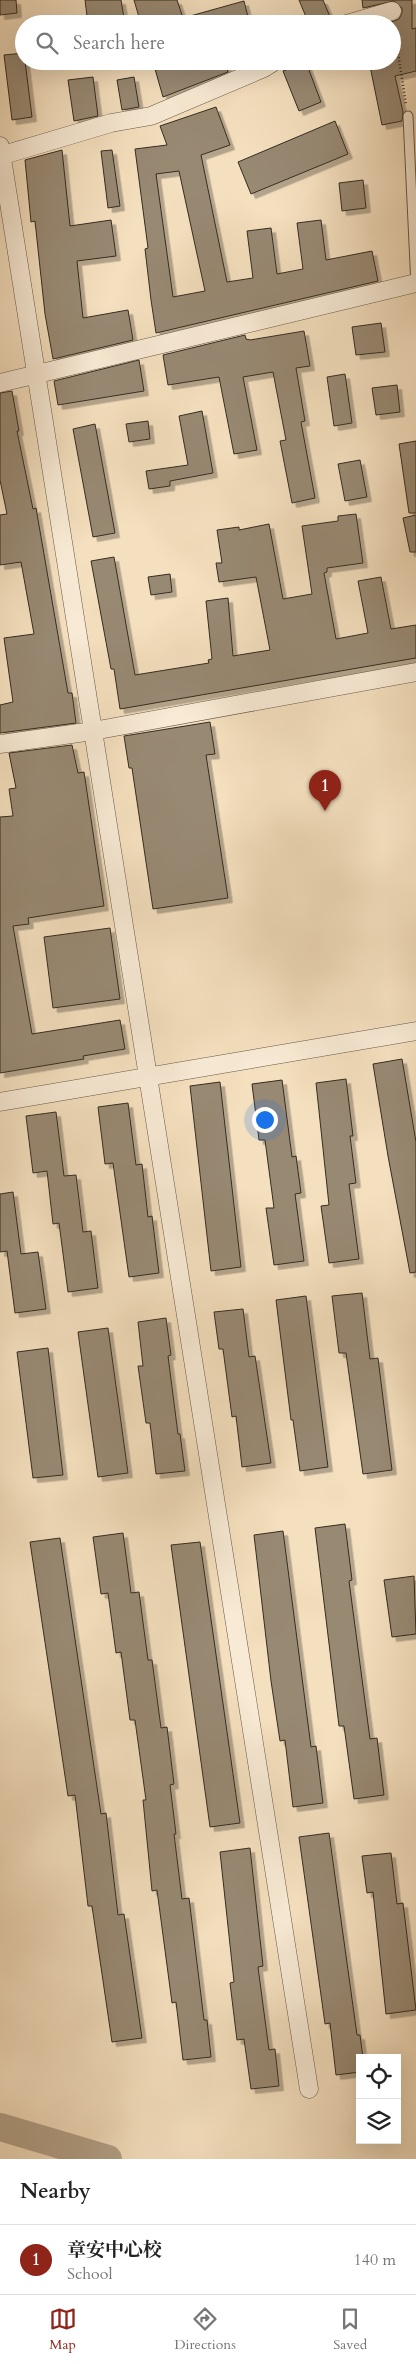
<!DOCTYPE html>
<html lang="en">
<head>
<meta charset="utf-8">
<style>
	body { margin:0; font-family:Cardo,"Noto Serif SC",serif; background:#f6f6f6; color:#222 }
	.controls { position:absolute; right:15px; bottom:15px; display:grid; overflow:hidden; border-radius:0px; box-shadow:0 5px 20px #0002 }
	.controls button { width:45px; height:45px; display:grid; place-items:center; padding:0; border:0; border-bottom:1px solid #e0e0e0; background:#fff; color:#222; font:25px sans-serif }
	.you { position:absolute; left:264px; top:1119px; width:18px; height:18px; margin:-12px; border:4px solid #fff; border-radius:50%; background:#1a73e8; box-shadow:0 0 0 8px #1a73e833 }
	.badge { display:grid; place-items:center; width:32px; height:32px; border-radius:50%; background:#8f2418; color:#fff; font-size:16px; font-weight:700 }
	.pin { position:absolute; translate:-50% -41px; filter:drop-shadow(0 1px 2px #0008) }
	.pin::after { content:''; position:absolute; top:26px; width:18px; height:15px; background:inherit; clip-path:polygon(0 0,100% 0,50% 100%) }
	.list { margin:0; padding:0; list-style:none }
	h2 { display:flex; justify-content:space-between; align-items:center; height:65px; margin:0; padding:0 20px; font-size:21px }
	h2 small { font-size:16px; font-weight:400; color:#767676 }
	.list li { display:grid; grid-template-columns:32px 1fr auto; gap:15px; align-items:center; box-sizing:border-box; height:70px; padding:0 20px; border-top:1px solid #e0e0e0 }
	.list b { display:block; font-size:19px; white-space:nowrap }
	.list p { margin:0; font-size:16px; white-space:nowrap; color:#767676 }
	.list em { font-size:16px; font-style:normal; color:#767676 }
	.icon { flex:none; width:28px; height:28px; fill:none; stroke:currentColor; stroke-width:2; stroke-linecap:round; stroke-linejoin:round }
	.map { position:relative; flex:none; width:416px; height:2159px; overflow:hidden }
	.search { position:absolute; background:#fff; box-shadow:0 5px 20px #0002; left:15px; right:15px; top:15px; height:55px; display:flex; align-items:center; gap:12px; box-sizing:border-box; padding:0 18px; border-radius:28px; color:#767676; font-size:19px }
	.sheet { height:135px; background:#fff }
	nav { display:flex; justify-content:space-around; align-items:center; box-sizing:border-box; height:70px; border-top:1px solid #e0e0e0; background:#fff; font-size:14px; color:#767676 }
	nav a { display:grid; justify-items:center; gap:2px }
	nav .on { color:#8f2418 }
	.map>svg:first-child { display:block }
</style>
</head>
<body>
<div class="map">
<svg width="416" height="2159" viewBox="0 0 416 2159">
	<defs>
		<filter id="shadow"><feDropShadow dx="4.5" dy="4.5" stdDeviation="0" flood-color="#0004"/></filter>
	</defs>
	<rect width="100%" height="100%" fill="#f4dfbe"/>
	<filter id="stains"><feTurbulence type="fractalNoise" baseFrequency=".004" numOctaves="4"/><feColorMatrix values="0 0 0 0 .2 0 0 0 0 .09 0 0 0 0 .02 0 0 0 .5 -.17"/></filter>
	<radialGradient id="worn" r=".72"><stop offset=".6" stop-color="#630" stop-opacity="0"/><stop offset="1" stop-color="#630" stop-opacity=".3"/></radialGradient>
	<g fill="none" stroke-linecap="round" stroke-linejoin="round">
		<path stroke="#b3a289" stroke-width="28" d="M0 2127 108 2159"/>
	</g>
	<path fill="#988973" stroke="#352c21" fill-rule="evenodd" filter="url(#shadow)" d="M0 0H16L17 13 0 15Z
		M85 0H121L125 24H88Z
		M134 0H177L183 18 244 1 249 21 241 24H141Z
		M299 0H323L333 24H309Z
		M362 0H412V29L416 28V71L395 76 403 112 402 121 382 125 369 61H392V24H386L399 19 402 13V8L394 1 363 8Z
		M24 53 32 117 12 120 4 55Z
		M180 61H225L228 72 163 97 155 69Z
		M306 62 321 102 299 111 283 71Z
		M93 77 98 116 74 121 68 80Z
		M134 77 139 107 122 110 117 80Z
		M216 107 230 145 201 155 227 282 253 278 247 231 271 228 277 274 303 269 297 223 321 220 326 260 372 251 378 281 156 333 151 300 145 249 148 248 135 149 167 145 160 126ZM179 171 205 291 173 297 156 174Z
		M335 121 348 154 251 194 238 162Z
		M62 150 70 226 111 220 116 256 77 261 83 318 128 310 133 340 53 359 45 314 35 221 31 222 25 160Z
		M112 150 120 206 108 208 101 151Z
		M363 180 366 208 342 211 339 183Z
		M381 323 385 352 356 355 352 327Z
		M304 331 310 366 296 368 305 421 301 422 315 498 292 503 280 441 286 440 273 372 243 377 257 450 234 454 219 377 168 385 163 355 245 335 246 339 250 340Z
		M139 360 144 391 58 405 54 381Z
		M345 374 352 423 334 426 327 377Z
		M397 385 400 412 376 415 372 388Z
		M12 391 19 431H17L33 509 36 508 68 693H72L76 723 0 733V705L13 702 4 638 34 634 21 562 0 565V515L7 514 0 480V393Z
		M202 411 213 473 170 481V486L149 489 146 471 188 465 179 416Z
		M148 421 150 439 129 442 126 424Z
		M95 424 115 533 93 537 73 429Z
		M416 441V513H409L399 444Z
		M360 460 367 497 345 501 338 464Z
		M356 514 363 563 327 568V572L324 573 336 639 368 633 358 581 381 577 391 629 416 625V658L120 709 114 669H111L91 561 114 557 135 675 209 663 208 660 212 659 206 601 228 598 233 656 270 650 256 577 219 582 216 563H222L217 530 239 527V530L269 524 283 599 312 594 302 526 338 521V516Z
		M416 515V552H410L403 518Z
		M170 574 172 592 151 595 148 577Z
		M210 722 215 754 206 755 228 898 153 909 132 768H129L124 736Z
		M72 745 78 773 84 772 104 906 28 918 29 924 13 926 32 1034 120 1020 125 1049 83 1056 84 1059 0 1073V817L13 816 9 789 16 788 9 753Z
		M110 928 120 999 53 1008 44 937Z
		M402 1059 416 1142V1272L410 1273 388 1156 373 1064Z
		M346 1079 353 1136H350L356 1183 349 1184 359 1259 329 1263 321 1206 329 1205 316 1083Z
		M282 1080 292 1157 296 1156 301 1193 295 1194 304 1261 274 1265 266 1208H274L265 1140H259L252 1084Z
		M220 1082 241 1267 211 1271 190 1086Z
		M128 1103 136 1165 142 1164 148 1217 152 1216 159 1273 129 1277 113 1163 105 1164 98 1107Z
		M56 1112 64 1176 76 1175 83 1232 91 1231 98 1288 68 1292 59 1223 53 1224 47 1171 33 1173 26 1116Z
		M13 1192 21 1254 38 1252 46 1309 15 1313 7 1251 0 1252V1194Z
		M362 1293 370 1359 378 1358 392 1470 363 1474 346 1353H339L332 1296Z
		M306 1296 328 1467 300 1471 293 1420H291L276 1300Z
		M243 1309 249 1357 255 1356 271 1463 242 1467 236 1416 232 1417 223 1349H219L214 1312Z
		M166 1318 171 1355 168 1356 178 1434H180L185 1471 156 1474 150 1423H146L138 1366H143L138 1322Z
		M108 1328 128 1473 98 1477 78 1332Z
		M48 1348 63 1475 33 1478 17 1352Z
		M345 1524 352 1580 349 1581 370 1739 377 1738 384 1795 354 1799 344 1726H339L315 1528Z
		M283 1531 311 1747 316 1746 323 1803 293 1807 285 1740 280 1741 271 1681 254 1535Z
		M123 1533 131 1593 139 1592 148 1660H152L161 1728 167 1727 174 1784 170 1785 176 1834H174L182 1899 189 1898 204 2020H207L211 2057 183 2060 176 2002 172 2003 157 1890 152 1891 143 1800H146L135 1720H130L121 1652 116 1653 108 1593 101 1594 93 1537Z
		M60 1538 101 1814 106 1813 118 1915 124 1914 142 2038 112 2042 92 1906H88L75 1795 68 1796 30 1542Z
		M200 1542 240 1823 210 1827 171 1545Z
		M414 1576 416 1634 392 1637 384 1580Z
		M329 1833 357 2035H360L363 2058H360V2072L336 2075 330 2023 325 2024 299 1837Z
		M250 1848 263 1966 258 1967 269 2050 275 2049 279 2086 251 2089 244 2039 237 2040 230 1983 234 1982 220 1852Z
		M391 1853 397 1904 403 1903 416 2010 386 2014 373 1892 367 1893 362 1856Z"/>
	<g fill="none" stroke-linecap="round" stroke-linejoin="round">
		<g stroke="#655948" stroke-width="11">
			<path id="lane" d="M408 116 416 286"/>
		</g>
		<g stroke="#655948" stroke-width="19">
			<path id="street" d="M347 24 392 11
				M0 146 309 2089
				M0 156 111 123 151 116 264 68 275 61
				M0 383 416 283
				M0 744 93 731 416 672
				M0 1102 416 1031"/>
		</g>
		<path stroke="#352c21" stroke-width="2.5" stroke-dasharray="1 2.5" stroke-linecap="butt" d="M394 26 406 105"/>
		<use href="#lane" stroke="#f8ead5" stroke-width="9"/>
		<use href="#street" stroke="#f8ead5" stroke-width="18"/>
	</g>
	<rect width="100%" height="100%" filter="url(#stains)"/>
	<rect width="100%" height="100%" fill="url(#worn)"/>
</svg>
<div class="controls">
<button><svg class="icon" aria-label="locate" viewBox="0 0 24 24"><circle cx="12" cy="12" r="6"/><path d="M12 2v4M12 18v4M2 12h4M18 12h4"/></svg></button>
<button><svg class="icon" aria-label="layers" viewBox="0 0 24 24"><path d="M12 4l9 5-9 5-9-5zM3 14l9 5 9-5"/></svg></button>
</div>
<div class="you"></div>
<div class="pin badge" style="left:325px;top:811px">1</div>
<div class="search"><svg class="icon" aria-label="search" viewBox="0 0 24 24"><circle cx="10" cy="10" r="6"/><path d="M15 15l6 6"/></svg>Search here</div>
</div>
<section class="sheet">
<h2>Nearby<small></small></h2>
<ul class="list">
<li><span class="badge">1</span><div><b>章安中心校</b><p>School</p></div><em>140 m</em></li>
</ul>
</section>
<nav>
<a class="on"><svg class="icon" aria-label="map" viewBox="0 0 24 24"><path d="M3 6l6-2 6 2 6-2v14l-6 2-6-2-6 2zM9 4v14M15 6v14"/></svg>Map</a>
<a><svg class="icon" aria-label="directions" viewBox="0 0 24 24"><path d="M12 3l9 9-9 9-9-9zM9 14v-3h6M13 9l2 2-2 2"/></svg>Directions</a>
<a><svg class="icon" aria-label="saved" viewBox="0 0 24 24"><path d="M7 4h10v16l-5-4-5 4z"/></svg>Saved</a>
</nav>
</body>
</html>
